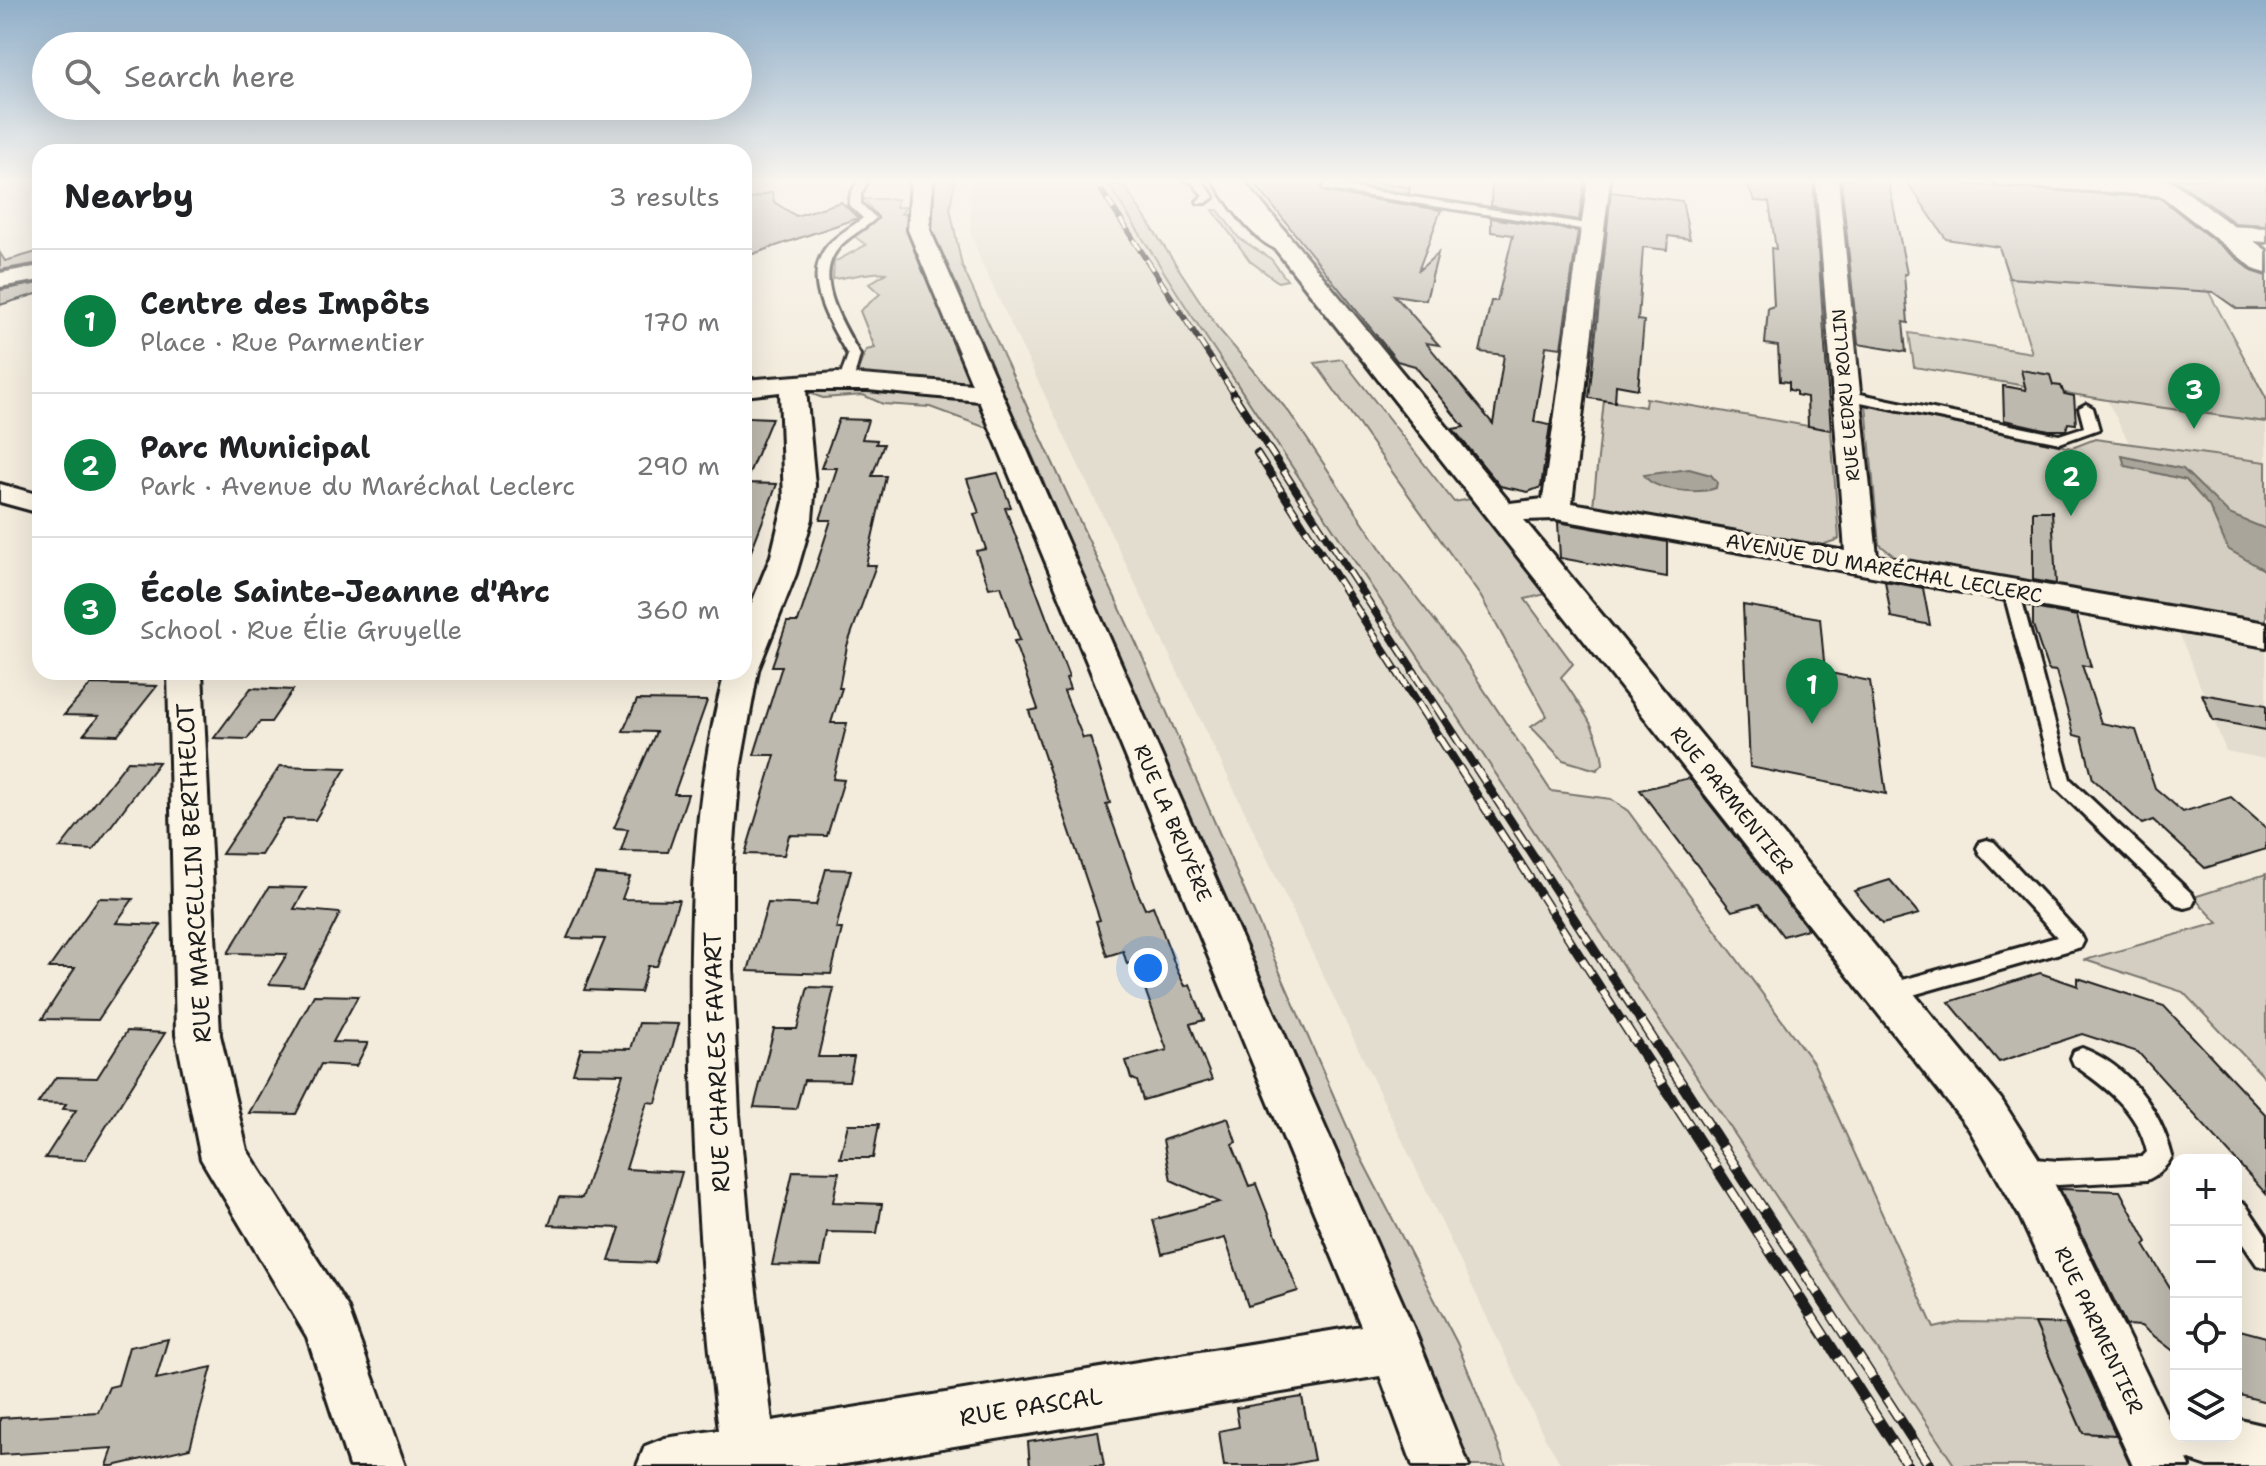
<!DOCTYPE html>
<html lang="en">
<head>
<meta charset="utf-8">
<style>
	body { margin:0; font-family:"Shantell Sans",sans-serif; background:#f2f2f2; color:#202124 }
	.controls { position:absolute; right:24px; bottom:24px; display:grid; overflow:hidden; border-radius:16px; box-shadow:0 8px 32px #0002 }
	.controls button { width:72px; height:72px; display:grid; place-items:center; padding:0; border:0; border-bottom:2px solid #e0e0e0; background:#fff; color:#202124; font:40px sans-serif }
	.you { position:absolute; left:1148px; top:968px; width:28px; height:28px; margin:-20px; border:6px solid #fff; border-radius:50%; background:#1a73e8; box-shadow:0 0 0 12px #1a73e833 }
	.badge { display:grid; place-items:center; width:52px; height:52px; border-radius:50%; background:#0b8043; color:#fff; font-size:26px; font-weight:700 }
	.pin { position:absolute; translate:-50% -66px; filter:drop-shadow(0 2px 4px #0008) }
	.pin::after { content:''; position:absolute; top:42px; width:28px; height:24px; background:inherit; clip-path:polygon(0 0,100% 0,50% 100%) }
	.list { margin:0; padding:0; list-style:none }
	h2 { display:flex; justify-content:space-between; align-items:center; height:104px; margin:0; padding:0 32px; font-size:34px }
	h2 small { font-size:26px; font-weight:400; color:#757577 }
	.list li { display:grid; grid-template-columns:52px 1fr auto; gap:24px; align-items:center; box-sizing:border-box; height:144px; padding:0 32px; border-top:2px solid #e0e0e0 }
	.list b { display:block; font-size:30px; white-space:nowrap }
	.list p { margin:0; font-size:26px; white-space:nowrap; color:#757577 }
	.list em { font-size:26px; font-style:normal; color:#757577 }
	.icon { flex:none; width:44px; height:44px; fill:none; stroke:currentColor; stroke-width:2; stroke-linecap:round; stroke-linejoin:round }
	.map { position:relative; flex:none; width:2266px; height:1466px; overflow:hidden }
	.search { position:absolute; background:#fff; box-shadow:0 8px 32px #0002; left:32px; top:32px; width:720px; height:88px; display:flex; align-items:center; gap:20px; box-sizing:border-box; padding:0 28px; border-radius:44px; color:#757577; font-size:30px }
	.panel { position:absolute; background:#fff; box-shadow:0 8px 32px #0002; left:32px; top:144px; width:720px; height:536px; border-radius:24px }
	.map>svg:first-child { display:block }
</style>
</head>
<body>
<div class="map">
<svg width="2266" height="1466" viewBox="0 0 2266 1466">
	<rect width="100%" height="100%" fill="#f3ecdd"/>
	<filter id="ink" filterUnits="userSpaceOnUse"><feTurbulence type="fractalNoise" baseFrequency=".0125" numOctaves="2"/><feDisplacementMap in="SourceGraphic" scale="16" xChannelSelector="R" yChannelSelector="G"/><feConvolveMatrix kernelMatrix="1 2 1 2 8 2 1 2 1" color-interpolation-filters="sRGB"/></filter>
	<g filter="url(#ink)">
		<path fill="#e3ddcf" d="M971 179H1106L1190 313 1955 1466H1562L1544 1436 982 264 970 232Z
			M2107 400 2266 422V462L2129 443Z
			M2178 630 2266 646V759L2226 751Z"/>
		<path fill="#d3cec1" stroke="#78756e" stroke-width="2" d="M928 179H955L950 208 962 266 1148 669 1359 1154 1457 1343 1506 1466H1462L1423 1349 1338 1169 1017 420 984 427 930 407 883 404 863 395 823 398 809 393 816 389 852 385 866 350 875 348 860 311 880 294 869 284 886 273C877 270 846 278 833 279L834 262 866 245 854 236 878 218 864 199H897L896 207H906L901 214H908L912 199 924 197Z
			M1109 185H1121L1127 190 1217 327 1289 412 1395 570 1457 649 1551 791 1611 799 1628 811 1814 1064 1934 1328 1961 1322 2035 1323 2083 1433 2116 1435 2131 1466H1955L1190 313Z
			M1213 210H1218L1239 238 1271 259 1287 280 1278 282 1250 261Z
			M2009 278 2164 289 2205 285 2266 398V422L2107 400 1914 367 1909 333 2032 353Z
			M1342 359 1454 502 1476 498 1550 593 1525 599 1573 664 1561 677C1578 703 1601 732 1603 764L1597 770 1563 760 1531 727 1547 716 1481 597 1315 363Z
			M1646 398 1831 430 1839 539 1822 545 1593 506 1604 400 1645 407Z
			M1866 405 2072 448 2095 439 2266 462V624L1900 561 1879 544Z
			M2266 874V1079L2183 992 2085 960 2218 923 2194 897Z"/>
		<path fill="#aaa59b" stroke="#716e68" stroke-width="2" d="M2122 456 2183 469 2229 514 2266 529V571L2228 549 2209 506 2186 480 2125 466Z
			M1689 469 1711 475 1717 482 1716 488C1699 494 1654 492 1644 475Z"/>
		<path fill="#beb9ae" stroke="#1c1c1c" stroke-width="2" d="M1251 179H1344L1410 187 1409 194 1328 181 1320 186 1324 192 1441 210 1418 271 1438 253 1426 300 1394 295 1439 345 1426 343 1493 424 1504 355 1480 352 1491 301H1497L1513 235 1491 232V218L1578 231 1561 348 1546 346 1534 422 1550 425 1541 487 1528 492 1500 486 1453 429 1464 427 1415 366 1397 361Z
			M1492 179H1585L1579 220 1491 206Z
			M1744 179H1813L1831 430 1808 426 1807 397 1796 395V391L1789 390V382L1780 381 1778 346 1765 344 1768 308 1774 306 1771 248 1776 249 1769 202 1755 201Z
			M1841 179H1888L1907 274H1904L1908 323 1903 322 1906 352 1858 344Z
			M2174 179H2266V225L2235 223Z
			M1906 180 2160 198 2254 272 2266 276V309H2237L2213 292 2009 278 1999 247 1946 239Z
			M772 192 774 202 796 216 841 202 858 218 744 257V201Z
			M1611 192 1682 201 1690 239 1668 236 1667 250 1643 247 1638 320 1644 321 1638 389 1616 385 1615 402 1589 398Z
			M40 251V263L0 270V253L5 261Z
			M40 283V293L0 305V290Z
			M2021 370 2050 375 2053 385 2061 386 2064 394 2074 396 2076 424 2068 423 2066 430H2049L2004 420 2003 386 2026 390Z
			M748 417 772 418 745 483 777 484 746 564 744 563V426Z
			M839 419 868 420 862 439 877 440 876 444H884L872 476H886L866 565H876L847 646 839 688H842L831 723H847L833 779 844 780 827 836 789 835 784 855 745 854 775 755H754L782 666H772L787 622H798L831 520H820L837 468H821Z
			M998 473 1011 507 1005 508 1069 677 1066 678 1070 689 1064 691 1083 738 1090 737 1110 803 1106 804 1138 893 1145 909 1153 906 1177 970 1185 986 1190 984 1204 1020 1190 1024 1212 1080 1143 1100 1137 1081 1131 1078 1126 1061 1167 1050 1135 962 1127 964 1123 951 1107 956 1096 921 1100 920 1029 711 1038 709 1014 641 1020 640 1001 586 989 588 976 551 986 549 974 514 979 513 967 479Z
			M2033 511H2052L2056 584 2033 580Z
			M1558 522 1667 542V577L1560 558Z
			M1885 581 1923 588 1930 625 1891 617Z
			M1743 605 1820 618 1825 672 1870 681 1886 794 1750 767Z
			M2033 608 2077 616 2091 667 2082 665 2101 723 2136 730 2155 788 2183 812 2231 797 2266 828V849L2205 868 2153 820 2142 824 2093 779 2082 737 2074 735 2056 671 2048 670 2033 625Z
			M91 684 157 686 118 735 84 734 99 716 64 715Z
			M251 688 293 690 271 722H260L247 739 214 738Z
			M2202 694 2266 705V730L2213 720Z
			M637 700 707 701 674 794H688L668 852 621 851 628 829 614 828 656 732 623 731Z
			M128 761 159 762 93 850 60 848Z
			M280 766 346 768 315 820 283 819 261 855 222 854Z
			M1689 778 1808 929 1783 936 1759 904 1732 911 1640 790Z
			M826 869 851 870 836 929H842L831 974 748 971 768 903 816 905Z
			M595 874 630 877 622 899 679 900 657 966H648L640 992 584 990 605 939 567 938Z
			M1890 880 1919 914 1882 924 1854 891Z
			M269 887 306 888 294 909 340 913 303 986 269 984 287 954 228 953Z
			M99 898 133 899 116 923 161 925 98 1020 42 1019 75 968H49Z
			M2040 973 2078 986V978L2164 1006 2266 1115V1194L2138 1052 2082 1034 1999 1062 1949 1002Z
			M808 987 834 988 818 1057H854L849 1081 804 1080 796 1109 754 1107 774 1029H797Z
			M314 995 358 996 333 1042 368 1043 356 1066 321 1064 296 1114 249 1113Z
			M639 1023 679 1024 656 1103 647 1102 626 1169 682 1172 655 1263 609 1261 620 1228 549 1225 559 1197 582 1198 623 1074 573 1073 581 1048 631 1049Z
			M127 1031 165 1033 85 1160 45 1158 76 1110 63 1109 66 1104 38 1103 56 1077 97 1078Z
			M1228 1118 1236 1142 1232 1144 1249 1186 1256 1184 1298 1291 1248 1306 1225 1238 1162 1254 1153 1220 1219 1202 1171 1180 1163 1140Z
			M848 1124H879L873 1158H840Z
			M793 1171 839 1172 833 1202 882 1204 877 1233 827 1232 821 1266 772 1265Z
			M2060 1189 2120 1191 2147 1242 2144 1245 2176 1297V1353L2141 1326 2126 1325Z
			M2035 1323 2065 1324 2116 1435 2083 1433Z
			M2236 1329 2266 1337V1402L2236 1394Z
			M168 1339 156 1379 212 1367 190 1448 113 1466H107L113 1448 0 1455V1418L98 1412 109 1387 118 1385 129 1347Z
			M1302 1397 1314 1460 1283 1466H1224L1219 1431 1239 1427 1236 1408Z
			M1098 1431 1104 1466H1030L1028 1442Z"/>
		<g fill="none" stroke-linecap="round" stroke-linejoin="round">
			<g stroke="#1c1c1c" stroke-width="6">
				<path id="service" d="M859 179H869L861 194V204L876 218C864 230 847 236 837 250 813 281 845 327 860 355L853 381 846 385 839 381 848 355C830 324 800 278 828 245 838 234 852 227 863 218L849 205 851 194Z
					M1182 179H1201L1214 197 1206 203H1198L1197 201 1203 196 1193 183Z
					M1212 179H1222L1266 235 1293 248V252C1260 255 1228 203 1212 179Z
					M1328 184 1594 225 1600 228 1594 231 1324 189 1323 187Z
					M1846 391 2059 435 2084 427 2079 408 2086 404 2093 408 2099 429 2060 443 1841 398V392Z
					M2011 585 2019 590 2070 779 2192 894 2195 900 2192 906 2185 908 2178 906 2055 787 2003 590Z
					M1987 840 1994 842 2081 935 2084 941 2081 947 1888 1002 1880 1000 1877 993 1880 986 1888 984 2057 937 1980 854 1977 848 1980 842Z
					M2082 1048C2129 1066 2160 1109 2172 1156 2167 1167 2158 1175 2147 1180L2058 1185 2016 1178 2012 1170 2016 1162 2024 1158 2058 1161 2142 1157 2147 1152C2138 1111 2107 1088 2074 1065L2071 1058 2074 1051Z
					M2236 1201 2245 1204 2266 1235V1268L2257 1265 2236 1234Z"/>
			</g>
			<g stroke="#1c1c1c" stroke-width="6">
				<path id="minor" d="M911 179H933L930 230 1414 1329 1469 1466H1413L1380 1376 833 1466H637L645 1446 665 1438 719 1430C705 1321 697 1211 693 1102 688 956 688 813 725 672H744V622L771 556 784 502 780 392 744 396V380L837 373 972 384 908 230ZM806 390H868L979 401 1361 1326 772 1421 752 1260 739 1114 732 967V867L740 769 758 670 796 574 812 519 815 485Z
					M1220 179H1242L1510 503 1543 499 1588 179H1610L1572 503 1845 551 1816 179H1838L1877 556 2266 623V647L1556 519 1524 520 2001 1099 2054 1183 2173 1429 2176 1423V1436H2236V1419L2266 1426V1466H2208L2187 1459 2190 1466H2133L2020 1217 1969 1129Z
					M1989 179C2016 178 2167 175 2179 190L2168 196 2000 185Z
					M2225 226 2266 228V242L2217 238 2214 233Z
					M40 266V280L0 287V273Z
					M0 484 40 495V513L0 502Z
					M168 672H202L220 1035 247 1150 347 1306 405 1466H349L307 1337 201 1159 176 1035Z"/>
			</g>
			<g stroke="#1c1c1c" stroke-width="6">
				<path id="secondary" d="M2140 179H2169L2266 250V273L2256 270Z"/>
			</g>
			<use href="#service" fill="#fcf5e5" fill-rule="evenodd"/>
			<use href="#minor" fill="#fcf5e5" fill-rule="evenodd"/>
			<use href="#secondary" fill="#fcf5e5" fill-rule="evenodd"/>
			<g stroke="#1c1c1c" stroke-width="6">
				<path id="rail-far3" d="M1094 179 1236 397"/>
			</g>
			<g stroke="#1c1c1c" stroke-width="8">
				<path id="rail-far2" d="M1234 395 1415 673
					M1257 453 1398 673"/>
			</g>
			<g stroke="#1c1c1c" stroke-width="9">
				<path id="rail-far1" d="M1397 671 1623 1023
					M1413 671 1642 1023"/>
			</g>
			<g stroke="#1c1c1c" stroke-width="11">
				<path id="rail" d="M1622 1021 1908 1466
					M1641 1021 1930 1466"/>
			</g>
			<use href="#rail-far3" stroke="#fcf5e5" stroke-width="4" stroke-dasharray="12" stroke-linecap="butt"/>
			<use href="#rail-far2" stroke="#fcf5e5" stroke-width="5" stroke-dasharray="15" stroke-linecap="butt"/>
			<use href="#rail-far1" stroke="#fcf5e5" stroke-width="6" stroke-dasharray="19" stroke-linecap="butt"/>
			<use href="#rail" stroke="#fcf5e5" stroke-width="8" stroke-dasharray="25" stroke-linecap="butt"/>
		</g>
	</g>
	<linearGradient id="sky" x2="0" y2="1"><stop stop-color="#8faec9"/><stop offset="0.47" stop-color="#faf6f0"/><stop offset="1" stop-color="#faf6f0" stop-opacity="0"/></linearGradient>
	<rect width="2266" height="384" fill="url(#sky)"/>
	<g text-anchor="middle" stroke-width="8" stroke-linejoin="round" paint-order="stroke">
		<g font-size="18" fill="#1c1c1c" stroke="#fcf5e5">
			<text transform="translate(1846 395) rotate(-95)" y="6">RUE LEDRU ROLLIN</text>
		</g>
		<g font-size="20" fill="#1c1c1c" stroke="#fcf5e5">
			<text transform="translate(1884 568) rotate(10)" y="7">AVENUE DU MARÉCHAL LECLERC</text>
			<text transform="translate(1732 800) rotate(51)" y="7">RUE PARMENTIER</text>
			<text transform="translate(1173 823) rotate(67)" y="7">RUE LA BRUYÈRE</text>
			<text transform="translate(2099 1330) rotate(65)" y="7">RUE PARMENTIER</text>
		</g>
		<g font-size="24" fill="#1c1c1c" stroke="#fcf5e5">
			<text transform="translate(194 873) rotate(-93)" y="8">RUE MARCELLIN BERTHELOT</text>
			<text transform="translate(717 1062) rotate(-92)" y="8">RUE CHARLES FAVART</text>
			<text transform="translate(1031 1407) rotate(-9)" y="8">RUE PASCAL</text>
		</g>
	</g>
</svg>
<div class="controls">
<button>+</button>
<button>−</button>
<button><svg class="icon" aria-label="locate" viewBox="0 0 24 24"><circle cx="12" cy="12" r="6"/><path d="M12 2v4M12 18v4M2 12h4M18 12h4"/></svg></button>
<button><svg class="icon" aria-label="layers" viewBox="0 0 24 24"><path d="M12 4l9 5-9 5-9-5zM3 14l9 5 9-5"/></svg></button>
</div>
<div class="you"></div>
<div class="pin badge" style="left:1812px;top:724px">1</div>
<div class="pin badge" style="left:2071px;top:516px">2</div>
<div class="pin badge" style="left:2194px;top:429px">3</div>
<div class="search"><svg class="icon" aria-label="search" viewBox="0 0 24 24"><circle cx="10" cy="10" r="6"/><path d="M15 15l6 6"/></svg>Search here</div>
<section class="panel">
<h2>Nearby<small>3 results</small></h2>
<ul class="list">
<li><span class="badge">1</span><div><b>Centre des Impôts</b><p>Place · Rue Parmentier</p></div><em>170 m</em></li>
<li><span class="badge">2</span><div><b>Parc Municipal</b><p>Park · Avenue du Maréchal Leclerc</p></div><em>290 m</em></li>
<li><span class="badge">3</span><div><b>École Sainte-Jeanne d'Arc</b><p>School · Rue Élie Gruyelle</p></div><em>360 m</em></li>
</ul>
</section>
</div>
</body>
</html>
